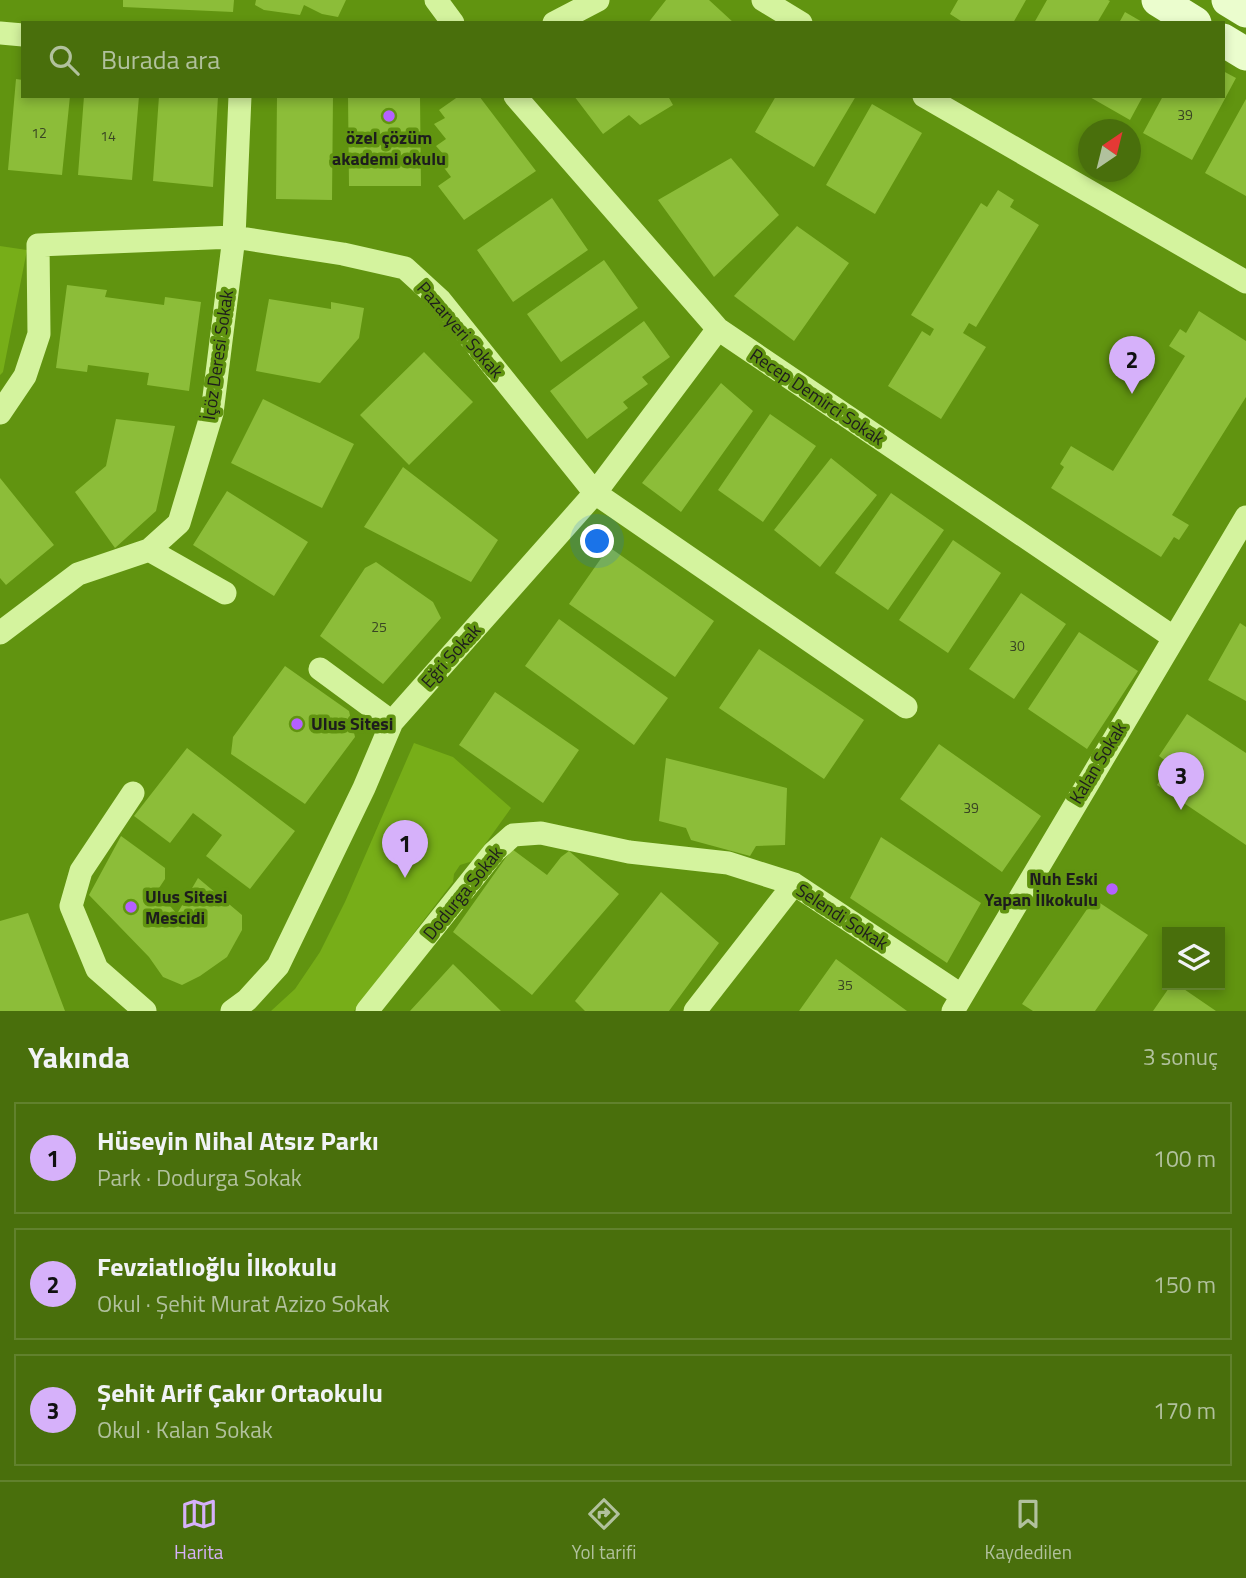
<!DOCTYPE html>
<html lang="tr">
<head>
<meta charset="utf-8">
<style>
	body { margin:0; font-family:"Titillium Web",sans-serif; background:#53771a; color:#f1f3f6 }
	.controls { position:absolute; right:21px; bottom:21px; display:grid; overflow:hidden; border-radius:0px; box-shadow:0 4px 10px #0003 }
	.controls button { width:63px; height:63px; display:grid; place-items:center; padding:0; border:0; border-bottom:2px solid #61812d; background:#496f0c; color:#f1f3f6; font:35px sans-serif }
	.compass { position:absolute; left:1078px; top:119px; width:63px; height:63px; border-radius:50%; background:#496f0c; box-shadow:0 4px 10px #0003; rotate:35deg }
	.you { position:absolute; left:598px; top:542px; width:24px; height:24px; margin:-18px; border:5px solid #fff; border-radius:50%; background:#1a73e8; box-shadow:0 0 0 10px #1a73e833 }
	.badge { display:grid; place-items:center; width:46px; height:46px; border-radius:50%; background:#d6b1fa; color:#111; font-size:23px; font-weight:700 }
	.pin { position:absolute; translate:-50% -58px; filter:drop-shadow(0 2px 4px #0008) }
	.pin::after { content:''; position:absolute; top:37px; width:24px; height:21px; background:inherit; clip-path:polygon(0 0,100% 0,50% 100%) }
	.list { margin:0; padding:0; list-style:none }
	h2 { display:flex; justify-content:space-between; align-items:center; height:91px; margin:0; padding:0 28px; font-size:30px }
	h2 small { font-size:23px; font-weight:400; color:#b1c19d }
	.list li { display:grid; grid-template-columns:46px 1fr auto; gap:21px; align-items:center; box-sizing:border-box; height:112px; margin:0 14px 14px; padding:0 14px; border:2px solid #61812d; border-radius:0px }
	.list b { display:block; font-size:26px; white-space:nowrap }
	.list p { margin:0; font-size:23px; white-space:nowrap; color:#b1c19d }
	.list em { font-size:23px; font-style:normal; color:#b1c19d }
	.icon { flex:none; width:38px; height:38px; fill:none; stroke:currentColor; stroke-width:2; stroke-linecap:round; stroke-linejoin:round }
	.map { position:relative; flex:none; width:1246px; height:1011px; overflow:hidden }
	.search { position:absolute; background:#496f0c; box-shadow:0 4px 10px #0003; left:21px; right:21px; top:21px; height:77px; display:flex; align-items:center; gap:18px; box-sizing:border-box; padding:0 24px; border-radius:0px; color:#b1c19d; font-size:26px }
	.sheet { height:469px; background:#496f0c }
	nav { display:flex; justify-content:space-around; align-items:center; box-sizing:border-box; height:98px; border-top:2px solid #61812d; background:#496f0c; font-size:19px; color:#b1c19d }
	nav a { display:grid; justify-items:center; gap:4px }
	nav .on { color:#d6b1fa }
	.map>svg:first-child { display:block }
</style>
</head>
<body>
<div class="map">
<svg width="1246" height="1011" viewBox="0 0 1246 1011">
	<rect width="100%" height="100%" fill="#619410"/>
	<path fill="#77ae18" d="M0 246 27 250 3 372 0 375Z
		M414 743 453 757 511 808 473 861 460 865 454 874 453 882 354 1011H271L295 989 320 952 345 902Z"/>
	<path fill="#8cbd39" d="M123 0H234L233 12 123 7Z
		M256 0H346L338 17 322 14 304 5 300 15 264 10 255 5Z
		M666 0H709L734 23H648Z
		M958 0H1026L1013 23H964L950 14Z
		M1047 0H1108L1110 1 1097 23H1034Z
		M1125 12 1144 23H1119Z
		M1223 71 1236 78 1192 160 1143 133 1163 96H1223Z
		M16 79 23 80V96H70L62 175 8 170Z
		M84 96H139L132 180 78 175Z
		M159 96H218L213 187 153 181Z
		M277 96H333L332 200 276 199Z
		M348 96H420L421 186H349Z
		M459 96H479L536 171 464 220 438 186 451 177 439 161 444 155 436 146 446 139 434 124 445 118 439 110Z
		M574 96H668L673 105 640 125 629 115 603 134Z
		M776 96H856L814 167 755 132Z
		M1088 96H1143L1130 120Z
		M1246 99V196L1205 173Z
		M872 104 922 133 875 214 826 185Z
		M731 158 779 215 714 277 658 200Z
		M998 190 1014 200 1010 207 1039 225 976 327 969 323 963 333 986 347 941 419 888 386 922 331 930 336 934 329 911 315 981 203 987 207Z
		M552 198 588 250 513 302 477 250Z
		M797 226 849 263 794 341 734 296Z
		M604 260 638 308 561 362 527 314Z
		M67 285 107 290 105 297 164 305 165 297 201 302 189 391 147 385 149 373 88 365 87 372 56 368Z
		M269 299 331 309V302L364 308 359 338 320 383 256 371Z
		M1199 311 1246 341V397L1172 515 1189 525 1179 540 1174 537 1161 557 1051 488 1064 467 1060 464 1071 446 1113 471 1185 356 1169 346 1180 329 1186 333Z
		M644 321 670 357 642 377 648 384 623 402 628 408 587 439 550 391Z
		M424 352 473 402 409 465 360 415Z
		M721 383 753 411 681 512 642 483Z
		M263 399 354 444 322 508 231 463Z
		M770 414 816 446 763 522 718 490Z
		M116 419 175 426 156 511 115 548 75 492 106 466Z
		M831 458 877 495 820 567 774 530Z
		M403 467 498 540 471 582 364 527Z
		M0 478 54 545 6 585 0 578Z
		M227 491 308 542 274 596 193 545Z
		M891 493 944 530 888 610 835 573Z
		M953 540 1001 573 948 653 899 620Z
		M609 547 714 621 675 677 569 604Z
		M376 562 433 602 441 618 383 684 320 636 365 568Z
		M1021 593 1066 624 1014 699 969 669Z
		M559 619 668 698 634 745 525 666Z
		M1240 623 1246 627V701L1208 680Z
		M1079 632 1138 671 1087 749 1028 709Z
		M759 649 864 720 824 779 719 708Z
		M285 666 349 711 355 737 305 804 231 754 233 737Z
		M495 692 579 750 543 803 459 745Z
		M1187 714 1246 753V845L1157 785 1170 764 1159 756Z
		M939 744 1041 816 1002 872 900 799Z
		M187 748 295 831 250 889 206 856 222 835 193 813 170 843 134 816Z
		M666 758 787 788 785 845 756 846 750 856 691 840 686 828 659 821Z
		M121 836 165 868V879L157 891 177 914 198 878 242 915V930L227 957 200 976 182 985 163 977 149 957 89 895Z
		M881 837 981 903 947 963 850 898Z
		M512 849 547 875 561 857 569 851 619 894 532 995 453 932Z
		M661 892 719 943 669 1011H585L575 1001Z
		M1094 899 1148 935 1095 1011H1033L1022 1004Z
		M28 913 65 1011H0V921Z
		M836 959 907 1011H799Z
		M453 964 501 1011H410Z
		M1171 985H1178L1216 1011H1153Z"/>
	<g fill="none" stroke-linecap="round" stroke-linejoin="round">
		<path stroke="#d4f39e" stroke-width="23" d="M436 0 453 23
			M763 0 801 23
			M554 23 598 0
			M0 33 23 35
			M515 96 718 329 1173 637
			M924 96 1246 282
			M0 413 25 376 39 334 38 245 234 237 343 254 405 268 440 300 595 493 906 707
			M149 550 225 593
			M0 633 78 574 149 550 179 523 212 413 234 237 240 96
			M320 669 392 722
			M133 793 81 871 71 906 97 969 145 1011
			M232 1011 247 1000 278 966 364 788 392 722 595 493 718 329
			M367 1011 494 852 513 835 541 833 629 852 728 863 794 884 961 995
			M695 1011 794 884
			M953 1011 1246 517"/>
		<path stroke="#ebfdce" stroke-width="33" d="M1158 0 1195 23
			M1228 0 1246 11
			M1223 40 1246 54"/>
	</g>
	<g fill="#b560ff" stroke="#619410" stroke-width="2.5">
		<circle cx="389" cy="116" r="7"/>
		<circle cx="297" cy="724" r="7"/>
		<circle cx="1112" cy="889" r="7"/>
		<circle cx="131" cy="907" r="7"/>
	</g>
	<g text-anchor="middle" stroke-width="7" stroke-linejoin="round" paint-order="stroke">
		<g font-size="14" fill="#394524">
			<text x="1185" y="120">39</text>
			<text x="39" y="138">12</text>
			<text x="108" y="141">14</text>
			<text x="379" y="632">25</text>
			<text x="1017" y="651">30</text>
			<text x="971" y="813">39</text>
			<text x="845" y="990">35</text>
		</g>
		<g font-size="18" font-weight="bold" fill="#1d1d1d" stroke="#619410" text-anchor="start">
			<text x="389" y="144" text-anchor="middle">özel çözüm<tspan x="389" dy="21">akademi okulu</tspan></text>
			<text x="311" y="730">Ulus Sitesi</text>
			<text x="1098" y="885" text-anchor="end">Nuh Eski<tspan x="1098" dy="21">Yapan İlkokulu</tspan></text>
			<text x="145" y="903">Ulus Sitesi<tspan x="145" dy="21">Mescidi</tspan></text>
		</g>
		<g font-size="18" fill="#1d1d1d" stroke="#619410">
			<text transform="translate(460 330) rotate(49)" y="6">Pazaryeri Sokak</text>
			<text transform="translate(218 355) rotate(-82)" y="6">İçöz Deresi Sokak</text>
			<text transform="translate(817 397) rotate(34)" y="6">Recep Demirci Sokak</text>
			<text transform="translate(451 656) rotate(-48)" y="6">Eğri Sokak</text>
			<text transform="translate(1098 763) rotate(-59)" y="6">Kalan Sokak</text>
			<text transform="translate(463 893) rotate(-51)" y="6">Dodurga Sokak</text>
			<text transform="translate(842 917) rotate(33)" y="6">Selendi Sokak</text>
		</g>
	</g>
</svg>
<div class="controls">
<button><svg class="icon" aria-label="layers" viewBox="0 0 24 24"><path d="M12 4l9 5-9 5-9-5zM3 14l9 5 9-5"/></svg></button>
</div>
<svg class="compass" viewBox="-18 -18 36 36"><path d="M0-13l5 13h-10z" fill="#e53935"/><path d="M0 13l5-13h-10z" fill="#b1c19d"/></svg>
<div class="you"></div>
<div class="pin badge" style="left:405px;top:878px">1</div>
<div class="pin badge" style="left:1132px;top:394px">2</div>
<div class="pin badge" style="left:1181px;top:810px">3</div>
<div class="search"><svg class="icon" aria-label="search" viewBox="0 0 24 24"><circle cx="10" cy="10" r="6"/><path d="M15 15l6 6"/></svg>Burada ara</div>
</div>
<section class="sheet">
<h2>Yakında<small>3 sonuç</small></h2>
<ul class="list">
<li><span class="badge">1</span><div><b>Hüseyin Nihal Atsız Parkı</b><p>Park · Dodurga Sokak</p></div><em>100 m</em></li>
<li><span class="badge">2</span><div><b>Fevziatlıoğlu İlkokulu</b><p>Okul · Şehit Murat Azizo Sokak</p></div><em>150 m</em></li>
<li><span class="badge">3</span><div><b>Şehit Arif Çakır Ortaokulu</b><p>Okul · Kalan Sokak</p></div><em>170 m</em></li>
</ul>
</section>
<nav>
<a class="on"><svg class="icon" aria-label="map" viewBox="0 0 24 24"><path d="M3 6l6-2 6 2 6-2v14l-6 2-6-2-6 2zM9 4v14M15 6v14"/></svg>Harita</a>
<a><svg class="icon" aria-label="directions" viewBox="0 0 24 24"><path d="M12 3l9 9-9 9-9-9zM9 14v-3h6M13 9l2 2-2 2"/></svg>Yol tarifi</a>
<a><svg class="icon" aria-label="saved" viewBox="0 0 24 24"><path d="M7 4h10v16l-5-4-5 4z"/></svg>Kaydedilen</a>
</nav>
</body>
</html>
